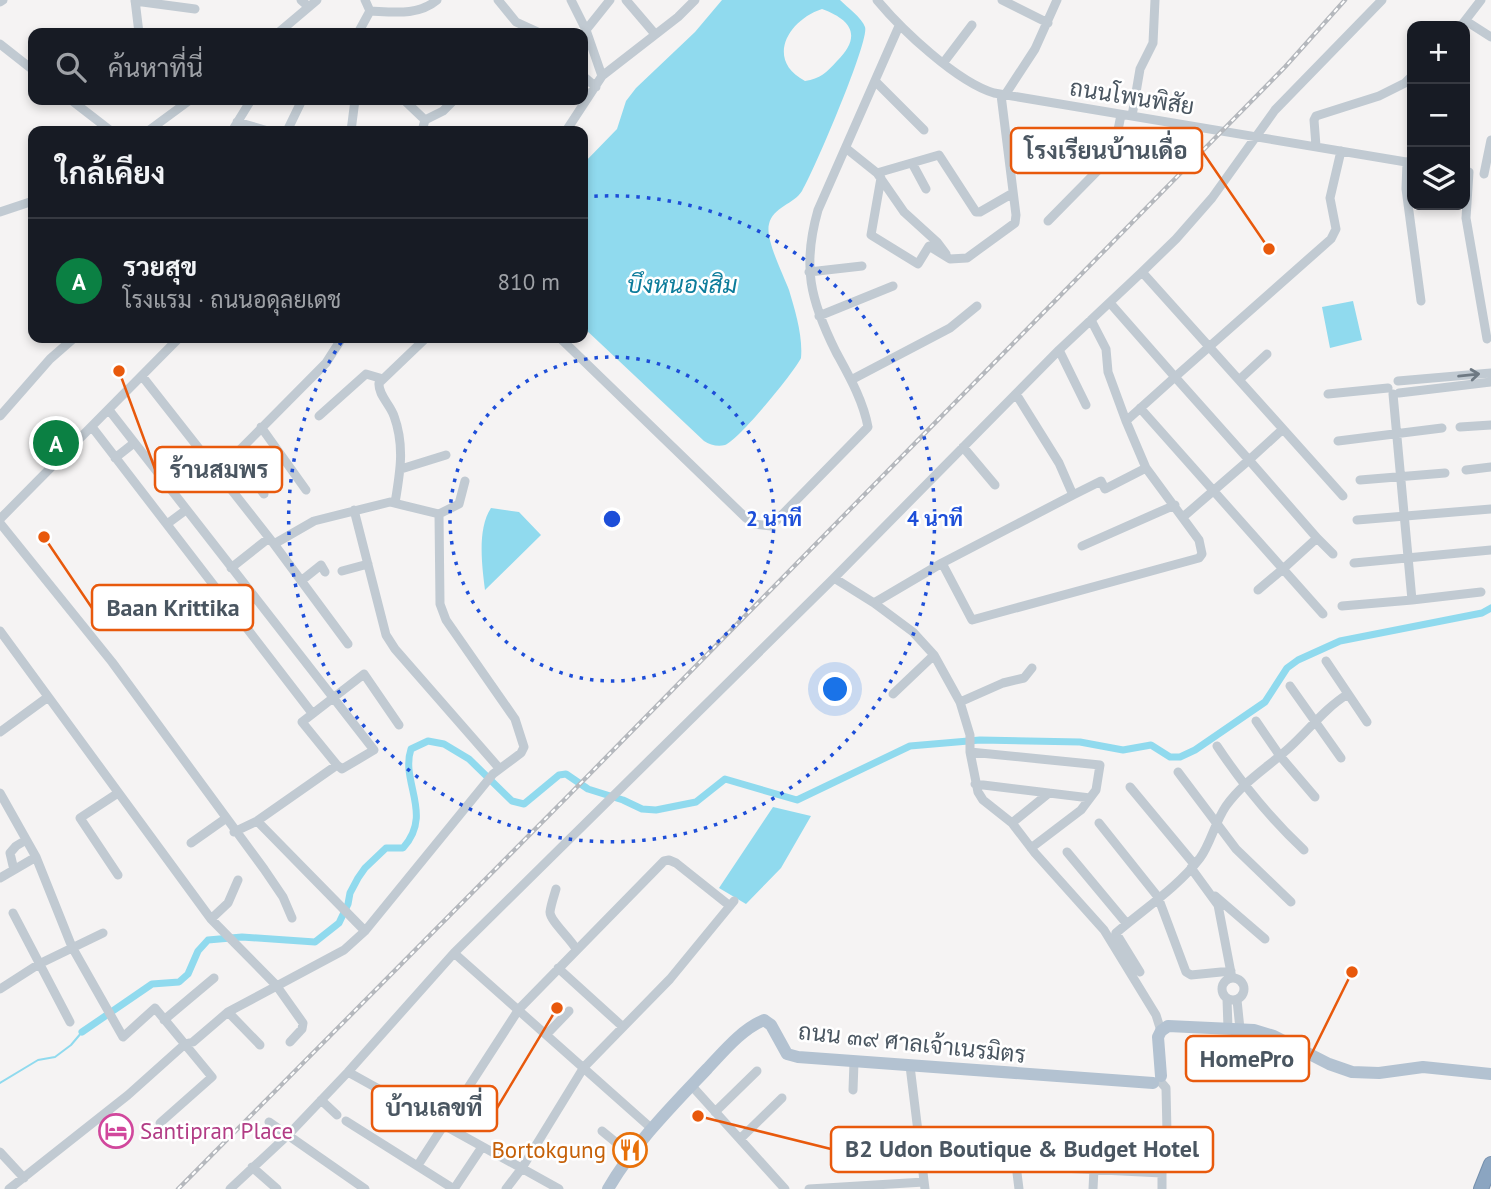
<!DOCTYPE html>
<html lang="th">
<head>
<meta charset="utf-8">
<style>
	body { margin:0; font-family:"PT Sans",Sarabun,sans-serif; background:#20242c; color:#f1f3f6 }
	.controls { position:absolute; right:21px; top:21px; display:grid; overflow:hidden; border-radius:14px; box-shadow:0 4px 10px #0003 }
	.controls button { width:63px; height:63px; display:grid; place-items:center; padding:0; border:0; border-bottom:2px solid #363941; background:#171b24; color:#f1f3f6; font:35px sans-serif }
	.you { position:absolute; left:836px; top:690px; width:24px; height:24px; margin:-18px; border:5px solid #fff; border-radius:50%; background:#1a73e8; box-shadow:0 0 0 10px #1a73e833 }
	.badge { display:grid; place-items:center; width:46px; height:46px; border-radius:50%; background:#0b8043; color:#fff; font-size:23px; font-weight:700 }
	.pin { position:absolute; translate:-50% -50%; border:4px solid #fff; box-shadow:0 2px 7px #0006 }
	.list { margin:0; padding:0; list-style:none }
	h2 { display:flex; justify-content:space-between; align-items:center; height:91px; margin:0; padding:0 28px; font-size:30px }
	h2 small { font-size:23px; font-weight:400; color:#9ea1a6 }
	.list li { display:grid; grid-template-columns:46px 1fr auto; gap:21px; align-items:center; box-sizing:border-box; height:126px; padding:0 28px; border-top:2px solid #363941 }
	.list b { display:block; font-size:26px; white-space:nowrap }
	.list p { margin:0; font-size:23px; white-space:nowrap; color:#9ea1a6 }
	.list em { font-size:23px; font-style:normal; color:#9ea1a6 }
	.icon { flex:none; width:38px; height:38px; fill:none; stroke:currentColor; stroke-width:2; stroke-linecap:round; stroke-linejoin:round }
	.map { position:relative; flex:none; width:1491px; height:1189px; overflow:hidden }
	.search { position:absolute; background:#171b24; box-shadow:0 4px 10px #0003; left:28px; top:28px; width:560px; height:77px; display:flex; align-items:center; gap:18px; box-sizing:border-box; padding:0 24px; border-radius:14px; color:#9ea1a6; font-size:26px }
	.panel { position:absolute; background:#171b24; box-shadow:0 4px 10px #0003; left:28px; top:126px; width:560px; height:217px; border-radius:14px }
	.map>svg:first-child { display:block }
</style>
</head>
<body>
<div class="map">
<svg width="1491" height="1189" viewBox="0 0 1491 1189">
	<rect width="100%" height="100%" fill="#f5f3f3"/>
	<path fill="#90daee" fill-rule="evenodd" d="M722 0H840C847 7 862 18 865 27 870 40 813 173 802 191 794 204 773 207 769 224 765 239 783 274 789 290 795 310 803 336 801 358 795 371 738 441 725 445 718 447 710 445 704 441L583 327V164L617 129 626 101 636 88 695 32ZM822 9C852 20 862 36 837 61 827 72 820 79 805 81 765 60 788 20 822 9Z
		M1353 301 1362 340 1330 348 1322 307Z
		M491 508 519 512 541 535 485 590C482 566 477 529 491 508Z
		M773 807 811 816 781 868 746 904 719 888Z"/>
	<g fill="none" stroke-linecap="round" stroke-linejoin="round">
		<path stroke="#90daee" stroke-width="2" d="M0 1083 38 1060 55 1057 71 1045 82 1032"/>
		<path stroke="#90daee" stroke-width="7" d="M82 1032 152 984 179 982 188 974 198 951 208 940 242 937 315 942 339 923 348 904 350 893 358 878 365 868 386 848H403C434 814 400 782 411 749L428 741 444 744 469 759 512 801 524 804 559 775 566 774 588 789 623 800 642 809 656 810 696 802 725 779 797 800 910 746 980 740 1080 742 1123 750 1151 745 1170 757H1180L1195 750 1265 702 1287 668 1298 660 1340 641 1482 613 1491 608"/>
		<g stroke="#7690ad" stroke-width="16">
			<path id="highway" d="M1481 1189 1491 1164"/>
		</g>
		<path stroke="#c1cad2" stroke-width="9" d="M135 0 139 33
			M301 0 309 7
			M498 0 516 22 540 33
			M571 0 586 30 602 76
			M626 0 655 34
			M877 0C902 30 957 82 994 93L1412 163
			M1002 0 1048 23
			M135 1 195 9
			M0 2 3 0
			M370 11C393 12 418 16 437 0
			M1466 21 1491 37
			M1461 26 1481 0
			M586 30 610 0
			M278 33 317 0
			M358 33 370 11 365 0
			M0 44 33 70
			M944 62 972 25
			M583 76 596 87
			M875 81 924 130
			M1005 95 1035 49 1057 0
			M71 100 111 131
			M404 100 425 120 422 131
			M1132 116 1140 69 1153 43 1155 0
			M425 120 443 111 454 100
			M237 122 268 131
			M148 131 190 100
			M232 131 251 100
			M287 131 302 100
			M351 131 355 100
			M566 131 602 76 678 17 695 0
			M1316 146 1314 120 1316 116 1379 96 1405 83 1412 76
			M847 149 877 173 904 212 937 242 946 254
			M1341 151 1330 198 1336 229 1331 239 1175 377 1249 460 1283 429 1343 496
			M1407 162 1406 189 1421 301
			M912 163 926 189
			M1469 172 1466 218 1487 339
			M877 173 939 155 976 212H980L1013 193
			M1484 174 1491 140
			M881 178 871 235 918 264 929 246 950 259 967 258 1015 223 1016 215 1001 95
			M0 212 33 201
			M1048 221 1113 155 1121 115
			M809 272 862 266
			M819 316 893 286
			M1091 320 1106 349 1108 372 1126 421 1175 377 1110 303
			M560 338 746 518 754 524 771 526 868 427C863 400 849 376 836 352 810 300 802 266 818 210L899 26
			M142 376 274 544 314 521 390 502 439 514
			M1240 379 1267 354
			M851 380 950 328 977 306
			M1398 381 1491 373
			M1399 393 1491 382
			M1016 394 1059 463 1073 495 1101 481 1105 489 1146 468
			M1328 394 1388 388
			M1393 394 1412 600 1481 592
			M1086 405 1059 350 1142 272
			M1140 408 1283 569 1258 590
			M109 410 374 750 342 769 337 765 257 821 234 832
			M0 416 50 359 74 338
			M319 416 366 374 383 379
			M92 427 312 713
			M261 427 306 490
			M1460 427 1491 425
			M1283 429 1142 272 1176 239 1212 198 1275 110 1382 0
			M1338 441 1442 428
			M963 447 995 485
			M235 455 264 494
			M115 458 134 443
			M401 469 446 455
			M1466 470 1491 467
			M218 472 326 363 342 338
			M1360 480 1445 473
			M1073 495 942 563 972 620 1199 558 1202 554 1199 540 1146 468 1126 421
			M395 503C400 473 405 446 394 416 390 404 378 395 379 383L426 338
			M354 510 386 635 395 649 499 768
			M439 514 459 504 465 481
			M1183 517 1249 460 1317 538 1283 569 1323 614
			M0 519 179 338
			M1357 520 1491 509
			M0 523 112 662 264 869 283 897 292 918
			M167 524 186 510
			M1317 538 1333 554
			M274 544 348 644
			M1082 546 1175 505
			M942 563 874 603 834 578 1059 350
			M1354 563 1491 550
			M231 568 269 538
			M342 571 368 564
			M301 581 321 565 325 572
			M874 603 913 632 934 655 893 694
			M1342 606 1412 600
			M0 631 211 919 276 985 303 1023 302 1029 290 1042
			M934 655 960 702 1003 683 1024 678 1032 668
			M1326 661 1367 722
			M1290 686 1341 758
			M960 702 970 735V752L978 792 983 800 1012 823 1035 853 1104 930 1156 1015 1161 1031
			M1256 721 1280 756 1315 797
			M0 732 48 697
			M1217 746C1243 785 1270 818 1304 850
			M970 752 1100 765 1096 790 1081 810 1031 848
			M337 765 302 722 364 674 399 725
			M1178 772 1236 849 1291 902
			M975 784 1090 798
			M1130 787 1194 864
			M0 793 36 857 72 947 123 1037 155 1008 212 1077 160 1123
			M118 793 80 818 118 875
			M257 821 365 931
			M1012 823 1049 793
			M1099 823 1158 897 1186 972 1191 975 1231 971
			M191 843 225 819
			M1067 852 1127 924
			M1191 868 1218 905 1232 978
			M14 870 10 853 16 846 26 840
			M0 878 36 857
			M556 889C554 896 551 904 550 912 550 921 571 939 576 949
			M1215 896 1265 939
			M13 913 70 1022
			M211 919 228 903 238 880
			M454 953 651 1128
			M558 968 623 1027
			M1140 972 1116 933C1144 909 1178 887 1200 858 1210 845 1215 822 1226 806 1243 782 1268 767 1289 748 1309 730 1325 708 1348 694
			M1222 989a11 11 0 1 1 22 0a11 11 0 1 1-22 0Z
			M0 989 39 964 103 933
			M1227 999 1228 1028
			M1237 1000 1240 1029
			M228 1012 260 1045
			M164 1020 214 978
			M547 1034 569 1011
			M910 1066 925 1189
			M348 1072 559 1189
			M691 1085 785 1189
			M853 1090 854 1062
			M321 1100 337 1115
			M715 1112 757 1071
			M346 1121 454 1189 482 1147
			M269 1122 365 1189
			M602 1131 630 1154
			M740 1139 782 1098
			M0 1152 24 1178
			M982 1164 1162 1173 1167 1133 1166 1088 1160 1081
			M418 1165 519 1009 664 861 669 860 676 863 730 906
			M1016 1165 1019 1189
			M252 1167 277 1189
			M1162 1173V1189
			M9 1189 128 1095 185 1044 193 1042 228 1012 344 950 365 931 493 774 521 753 524 747 515 719 446 620 440 604 439 514
			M230 1189 289 1134 348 1072 454 953 834 578
			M506 1189 522 1168 584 1067 670 979 734 901
			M809 1189 924 1182
			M1093 1189 1094 1169"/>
		<path stroke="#b3c2d1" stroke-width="12" d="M1161 1076 1158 1037 1161 1031 1168 1026 1254 1030 1274 1036 1329 1064 1352 1072 1379 1073 1423 1067 1491 1074
			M608 1189C635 1143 671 1107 707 1069 724 1051 742 1029 764 1020L771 1025 787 1054 798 1057 1153 1083"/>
		<use href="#highway" stroke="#8ba5c1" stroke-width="14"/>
		<g stroke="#b5b8bd" stroke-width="4.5">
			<path id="rail" d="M178 1189 573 791 1222 131 1285 67 1345 0"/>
		</g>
		<use href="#rail" stroke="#fff" stroke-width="2" stroke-dasharray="5" stroke-linecap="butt"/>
	</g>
	<defs><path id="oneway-shaft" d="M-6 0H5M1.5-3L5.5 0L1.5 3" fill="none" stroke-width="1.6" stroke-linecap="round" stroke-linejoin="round" transform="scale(1.75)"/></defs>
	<use stroke="#6e7983" href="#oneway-shaft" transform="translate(1469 375) rotate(-6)"/>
	<g fill="none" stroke="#1d4ed8" stroke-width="3.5" stroke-dasharray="3.5 7">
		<circle cx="612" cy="519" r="162"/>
		<path d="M584 197A323 323 0 1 1 344 338"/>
	</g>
	<defs>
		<g id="hotel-ring" transform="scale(1.75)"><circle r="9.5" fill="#fff" stroke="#d1479c" stroke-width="1.5"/><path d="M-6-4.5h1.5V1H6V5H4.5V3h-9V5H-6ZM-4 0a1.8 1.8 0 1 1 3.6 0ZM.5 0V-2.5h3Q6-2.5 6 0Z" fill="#d1479c"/></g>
		<g id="restaurant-ring" transform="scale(1.75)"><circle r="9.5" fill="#fff" stroke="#e8710a" stroke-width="1.5"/><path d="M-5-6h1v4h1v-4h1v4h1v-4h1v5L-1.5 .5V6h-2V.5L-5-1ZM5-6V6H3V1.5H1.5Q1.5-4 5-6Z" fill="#e8710a"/></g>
	</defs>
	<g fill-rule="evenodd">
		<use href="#hotel-ring" x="116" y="1131"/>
		<use href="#restaurant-ring" x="630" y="1150"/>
	</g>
	<g text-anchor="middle" stroke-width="5" stroke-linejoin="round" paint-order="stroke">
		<g font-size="23" fill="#4a5661" stroke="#fff">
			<text transform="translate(1132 97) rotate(9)" y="8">ถนนโพนพิสัย</text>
			<text transform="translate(912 1043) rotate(6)" y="8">ถนน ๓๙ ศาลเจ้าเนรมิตร</text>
		</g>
		<g font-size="23" fill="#b23c85" stroke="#fff" text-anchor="start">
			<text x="140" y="1139">Santipran Place</text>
		</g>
		<g font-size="23" fill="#c56008" stroke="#fff" text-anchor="end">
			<text x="606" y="1158">Bortokgung</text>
		</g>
		<g font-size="24" font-style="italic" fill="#0c7c9b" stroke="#fff">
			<text x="682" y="293">บึงหนองสิม</text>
		</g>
	</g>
	<circle cx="612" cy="519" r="10" fill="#1d4ed8" stroke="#fff" stroke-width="3.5"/>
	<g font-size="21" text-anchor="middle" font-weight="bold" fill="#1d4ed8" stroke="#fff" stroke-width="5" stroke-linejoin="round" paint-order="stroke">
		<text x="774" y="526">2 นาที</text>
		<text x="935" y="526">4 นาที</text>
	</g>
	<path fill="none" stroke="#e8590c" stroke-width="2.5" d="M1269 249L1202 151M119 371L155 469M44 537L92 608M1352 972L1309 1059M557 1008L497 1108M698 1116L831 1149"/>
	<g fill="#e8590c" stroke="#fff" stroke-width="2.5">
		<circle cx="1269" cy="249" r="7"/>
		<circle cx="119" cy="371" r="7"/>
		<circle cx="44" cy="537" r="7"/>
		<circle cx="1352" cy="972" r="7"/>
		<circle cx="557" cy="1008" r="7"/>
		<circle cx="698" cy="1116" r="7"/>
	</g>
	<g fill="#fff" stroke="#e8590c" stroke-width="2.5">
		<rect x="1011" y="128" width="191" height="45" rx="7"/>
		<rect x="155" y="447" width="127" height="45" rx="7"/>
		<rect x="92" y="585" width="161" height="45" rx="7"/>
		<rect x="1186" y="1036" width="123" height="45" rx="7"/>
		<rect x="372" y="1086" width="125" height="45" rx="7"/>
		<rect x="831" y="1127" width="382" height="45" rx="7"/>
	</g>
	<g font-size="24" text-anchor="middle" font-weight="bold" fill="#4a5661">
		<text x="1106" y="159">โรงเรียนบ้านเดื่อ</text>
		<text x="219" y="478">ร้านสมพร</text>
		<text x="173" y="616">Baan Krittika</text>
		<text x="1247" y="1067">HomePro</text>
		<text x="434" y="1116">บ้านเลขที่</text>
		<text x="1022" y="1157">B2 Udon Boutique &amp; Budget Hotel</text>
	</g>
</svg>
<div class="controls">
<button>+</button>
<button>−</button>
<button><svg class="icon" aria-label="layers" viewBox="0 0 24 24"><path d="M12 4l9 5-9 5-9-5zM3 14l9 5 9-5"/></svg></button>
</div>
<div class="you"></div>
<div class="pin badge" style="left:56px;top:443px">A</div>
<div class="search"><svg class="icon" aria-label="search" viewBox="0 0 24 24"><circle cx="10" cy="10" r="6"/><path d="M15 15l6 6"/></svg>ค้นหาที่นี่</div>
<section class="panel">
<h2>ใกล้เคียง<small></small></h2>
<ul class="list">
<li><span class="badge">A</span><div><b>รวยสุข</b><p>โรงแรม · ถนนอดุลยเดช</p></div><em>810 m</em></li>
</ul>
</section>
</div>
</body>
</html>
